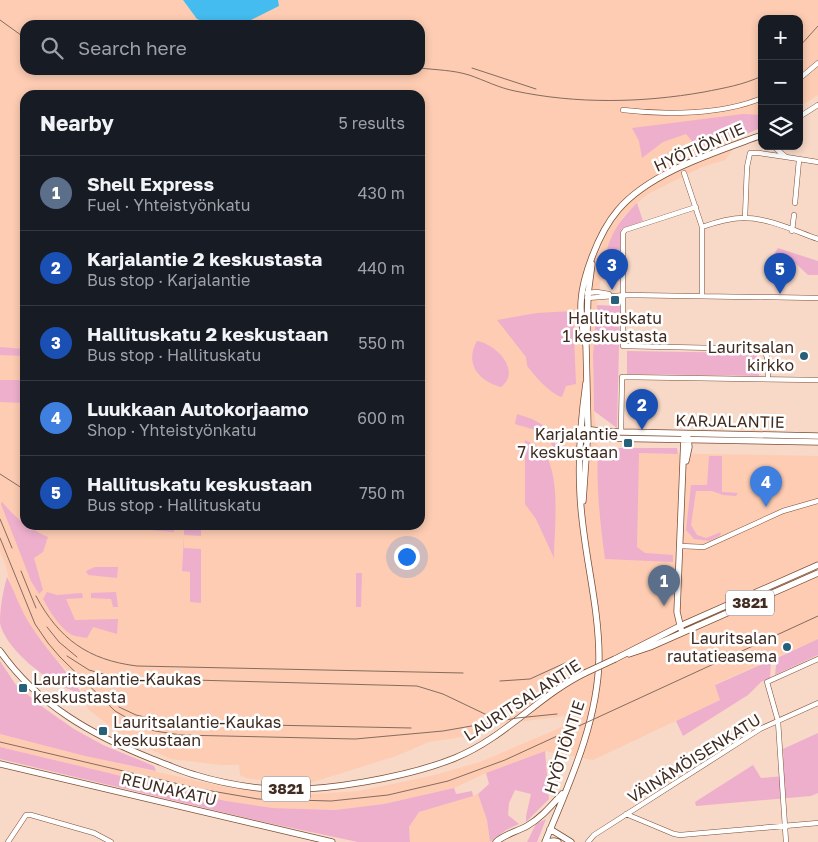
<!DOCTYPE html>
<html lang="en">
<head>
<meta charset="utf-8">
<style>
	body { margin:0; font-family:"Golos Text",sans-serif; background:#242831; color:#f1f3f6 }
	.controls { position:absolute; right:15px; top:15px; display:grid; overflow:hidden; border-radius:10px; box-shadow:0 2px 8px #0003 }
	.controls button { width:45px; height:45px; display:grid; place-items:center; padding:0; border:0; border-bottom:1px solid #363941; background:#171b24; color:#f1f3f6; font:25px sans-serif }
	.you { position:absolute; left:406px; top:556px; width:18px; height:18px; margin:-12px; border:4px solid #fff; border-radius:50%; background:#1a73e8; box-shadow:0 0 0 8px #1a73e833 }
	.badge { display:grid; place-items:center; width:32px; height:32px; border-radius:50%; background:#0b8043; color:#fff; font-size:16px; font-weight:700 }
	.pin { position:absolute; translate:-50% -41px; filter:drop-shadow(0 1px 2px #0008) }
	.pin::after { content:''; position:absolute; top:26px; width:18px; height:15px; background:inherit; clip-path:polygon(0 0,100% 0,50% 100%) }
	.list { margin:0; padding:0; list-style:none }
	h2 { display:flex; justify-content:space-between; align-items:center; height:65px; margin:0; padding:0 20px; font-size:21px }
	h2 small { font-size:16px; font-weight:400; color:#9ea1a6 }
	.list li { display:grid; grid-template-columns:32px 1fr auto; gap:15px; align-items:center; box-sizing:border-box; height:75px; padding:0 20px; border-top:1px solid #363941 }
	.list b { display:block; font-size:19px; white-space:nowrap }
	.list p { margin:0; font-size:16px; white-space:nowrap; color:#9ea1a6 }
	.list em { font-size:16px; font-style:normal; color:#9ea1a6 }
	.icon { flex:none; width:28px; height:28px; fill:none; stroke:currentColor; stroke-width:2; stroke-linecap:round; stroke-linejoin:round }
	.map { position:relative; flex:none; width:818px; height:842px; overflow:hidden }
	.search { position:absolute; background:#171b24; box-shadow:0 2px 8px #0003; left:20px; top:20px; width:405px; height:55px; display:flex; align-items:center; gap:12px; box-sizing:border-box; padding:0 18px; border-radius:15px; color:#9ea1a6; font-size:19px }
	.panel { position:absolute; background:#171b24; box-shadow:0 2px 8px #0003; left:20px; top:90px; width:405px; height:440px; border-radius:15px }
	.map>svg:first-child { display:block }
</style>
</head>
<body>
<div class="map">
<svg width="818" height="842" viewBox="0 0 818 842">
	<rect width="100%" height="100%" fill="#f8d8c6"/>
	<path fill="#fdccb2" fill-rule="evenodd" d="M0 0H183L197 19 212 25H25V70H420V25H241L279 6 278 0H818V95L799 107V19H762V127L744 135 725 160 702 167 648 194 637 203 622 218 605 253 597 305 593 355 594 411 598 448 639 453 818 456V639L715 684 720 700 593 760 545 751 486 773 454 788 384 804 335 810 273 808 226 801 0 747V734L85 756 225 787 272 793 316 794 359 791 431 776 480 762 562 727 565 716 492 725 474 735 429 742 396 756 313 782 249 779 240 775 239 765H222L171 759 123 736 89 710 82 693 81 685 35 636 12 594 6 566 0 551ZM25 95H420V525H25Z
		M478 794 487 820 490 842H410L409 827 419 812Z"/>
	<path fill="#eeafcc" d="M743 114 762 115V127L744 135 717 137 695 151 692 141 686 134 663 142 642 158 639 141 632 128Z
		M637 203 643 221 621 229 619 281 602 279C606 244 611 229 637 203Z
		M778 248 818 261V275H808L791 259 772 257Z
		M597 305 620 306 617 428 594 411 593 355Z
		M573 311 576 384 566 386 562 397C553 396 531 373 527 365 527 364 526 358 526 357L497 320 537 313Z
		M477 341C496 344 522 371 501 387 479 381 464 364 477 341Z
		M0 347 25 349V356L0 355Z
		M627 351 757 353 759 376 627 374Z
		M0 380H25V403L0 402Z
		M517 414 532 419 552 430 558 455C554 449 551 442 546 437 540 430 524 427 515 424Z
		M525 440C531 443 538 446 542 450 562 473 554 529 554 558L536 519 525 504Z
		M598 448H677L678 454 639 453 637 547 645 553 673 555V562L605 559C600 522 596 486 598 448Z
		M709 456H722V492L738 493 736 496 723 495 712 491H696L691 525 697 535 706 538 721 532 720 536 710 541 694 539 686 530 691 485H707Z
		M2 502C17 519 27 528 48 537L43 552 34 558 43 590 39 594 31 581 1 504Z
		M145 525H174V532L150 530 146 528Z
		M184 526H201V536L184 535Z
		M184 537V548L201 549V603L190 602V572L182 571Z
		M95 567H118L117 578 88 575 86 571Z
		M356 573H362L361 607H356Z
		M7 577C15 593 21 611 31 626 46 650 67 670 82 694 75 691 67 689 60 685 40 675 5 647 0 623 0 608 3 591 7 577Z
		M47 592 57 595 82 593 83 598 66 599 75 620 118 619 117 634 93 627 87 638C83 637 79 637 75 636 61 631 50 611 43 599Z
		M116 592 118 607H113L111 599 91 598V593Z
		M818 639V655L775 675 777 658Z
		M771 660 770 678 761 682 748 695 683 736 676 721 720 700 715 685Z
		M0 661 16 685 44 708 74 729 103 745 154 766 156 771 85 756 0 734Z
		M818 733V793L811 796 696 806 695 802 753 765 761 778 784 776 783 749Z
		M0 747 226 801 273 808 335 810 384 804 454 788 456 794 472 791 473 796 419 812 409 827 410 842H358L268 823 0 759Z
		M545 751 549 799 526 822V816L531 794 515 790 509 803 508 815 519 824 506 830 490 842 487 820 478 794 489 784 486 773Z
		M546 819 537 842H527L536 824Z"/>
	<path fill="#44bcef" d="M183 0H278L279 6 241 25H212L197 19Z"/>
	<g fill="none" stroke-linecap="round" stroke-linejoin="round">
		<g stroke="#7c4f35" stroke-width="5.5">
			<path id="minor" d="M799 79 818 63
				M623 110C665 115 722 115 762 98
				M799 117 818 105
				M773 146 786 157 818 162
				M684 173 702 227V296
				M795 203 799 160
				M696 207 625 230 623 233V346L760 349 764 351 767 357 768 379
				M745 218 747 167 750 153H759L786 157
				M702 227C716 222 729 218 744 218 769 218 795 231 818 239
				M792 231 794 215
				M587 293 597 292 609 294
				M587 298 627 295 818 298
				M621 432 622 377 818 380
				M680 546 704 547 783 511 818 501
				M626 814 674 834 680 835 818 823
				M8 842 26 815H31L94 833 111 842
				M588 842 594 835 760 729 818 703
				M786 842 778 721 767 682 818 659"/>
		</g>
		<g stroke="#7c4f35" stroke-width="7">
			<path id="major" d="M587 334 588 294 592 264
				M586 346C578 311 579 291 592 257 598 241 606 224 618 210 650 172 716 152 762 135
				M585 429 599 431 621 432 818 436
				M585 436 598 438 818 442
				M686 461 689 447 688 438
				M583 501 588 429 586 344
				M681 629 677 612 684 437
				M0 651C38 705 92 735 152 759 166 764 180 771 195 775 218 782 245 787 269 789 320 793 408 777 455 758 506 737 538 696 585 673
				M629 654 650 647 818 573
				M615 659 680 626 818 565
				M0 764 332 842
				M550 829 571 842
				M496 842C505 834 516 832 527 826 541 818 551 806 562 794
				M545 842C569 784 598 722 599 658 599 602 582 548 580 493 578 456 581 419 586 383
				M545 842 554 841 558 842"/>
		</g>
		<use href="#minor" stroke="#fff" stroke-width="4.5"/>
		<use href="#major" stroke="#fff" stroke-width="5.5"/>
		<path stroke="#856c5f" stroke-width="1" d="M0 20 25 38
			M799 47 818 26
			M420 68C436 70 453 70 469 75 484 80 499 88 515 91 576 104 642 103 704 92 724 88 743 85 762 76
			M472 68 536 89
			M0 474 25 490
			M0 519 12 548
			M0 538 35 624 48 643 60 657 115 711 141 726 155 731 181 735 355 739 443 731 517 718 557 714
			M21 571 36 608
			M36 596C59 639 88 660 137 666L463 673
			M47 627 59 642 77 657
			M67 656 89 670 117 678 417 686 443 694 487 715 502 717
			M500 681 530 679 565 663
			M119 707 136 715 171 723 411 728
			M0 742 200 789 258 799 331 801 388 795 448 781 505 760 818 616"/>
		<g stroke="#7c4f35" stroke-width="7" stroke-linecap="butt">
			<path id="major-bridge" d="M585 673 615 659"/>
		</g>
		<use href="#major-bridge" stroke="#fff" stroke-width="5.5"/>
	</g>
	<g fill="#266079" stroke="#fff" stroke-width="2">
		<rect x="610" y="295" width="10" height="10" rx="2.5"/>
		<circle cx="804" cy="356" r="5"/>
		<rect x="623" y="438" width="10" height="10" rx="2.5"/>
		<circle cx="787" cy="647" r="5"/>
		<rect x="18" y="683" width="10" height="10" rx="2.5"/>
		<rect x="98" y="726" width="10" height="10" rx="2.5"/>
	</g>
	<g text-anchor="middle" stroke-width="5" stroke-linejoin="round" paint-order="stroke">
		<g fill="#fff" stroke="#796b64" stroke-width="1">
			<rect x="726" y="590.5" width="48" height="25" rx="4"/>
			<rect x="262" y="776.5" width="48" height="25" rx="4"/>
		</g>
		<g font-size="15" font-weight="bold" fill="#402c21">
			<text x="750" y="608">3821</text>
			<text x="286" y="794">3821</text>
		</g>
		<g font-size="16" fill="#402c21" stroke="#fff">
			<text transform="translate(699 147) rotate(-24)" y="6">HYÖTIÖNTIE</text>
			<text transform="translate(730 421) rotate(1)" y="6">KARJALANTIE</text>
			<text transform="translate(522 700) rotate(-33)" y="6">LAURITSALANTIE</text>
			<text transform="translate(564 747) rotate(-72)" y="6">HYÖTIÖNTIE</text>
			<text transform="translate(694 758) rotate(-32)" y="6">VÄINÄMÖISENKATU</text>
			<text transform="translate(169 789) rotate(13)" y="6">REUNAKATU</text>
		</g>
		<g font-size="16" fill="#402c21" stroke="#fff" text-anchor="end">
			<text x="615" y="324" text-anchor="middle">Hallituskatu<tspan x="615" dy="18">1 keskustasta</tspan></text>
			<text x="794" y="353">Lauritsalan<tspan x="794" dy="18">kirkko</tspan></text>
			<text x="618" y="440">Karjalantie<tspan x="618" dy="18">7 keskustaan</tspan></text>
			<text x="777" y="644">Lauritsalan<tspan x="777" dy="18">rautatieasema</tspan></text>
			<text x="33" y="685" text-anchor="start">Lauritsalantie-Kaukas<tspan x="33" dy="18">keskustasta</tspan></text>
			<text x="113" y="728" text-anchor="start">Lauritsalantie-Kaukas<tspan x="113" dy="18">keskustaan</tspan></text>
		</g>
	</g>
</svg>
<div class="controls">
<button>+</button>
<button>−</button>
<button><svg class="icon" aria-label="layers" viewBox="0 0 24 24"><path d="M12 4l9 5-9 5-9-5zM3 14l9 5 9-5"/></svg></button>
</div>
<div class="you"></div>
<div class="pin badge" style="left:664px;top:606px;background:#5c6f8a">1</div>
<div class="pin badge" style="left:642px;top:430px;background:#1a4fb4">2</div>
<div class="pin badge" style="left:612px;top:290px;background:#1a4fb4">3</div>
<div class="pin badge" style="left:766px;top:507px;background:#3f7fe0">4</div>
<div class="pin badge" style="left:780px;top:294px;background:#1a4fb4">5</div>
<div class="search"><svg class="icon" aria-label="search" viewBox="0 0 24 24"><circle cx="10" cy="10" r="6"/><path d="M15 15l6 6"/></svg>Search here</div>
<section class="panel">
<h2>Nearby<small>5 results</small></h2>
<ul class="list">
<li><span class="badge" style="background:#5c6f8a">1</span><div><b>Shell Express</b><p>Fuel · Yhteistyönkatu</p></div><em>430 m</em></li>
<li><span class="badge" style="background:#1a4fb4">2</span><div><b>Karjalantie 2 keskustasta</b><p>Bus stop · Karjalantie</p></div><em>440 m</em></li>
<li><span class="badge" style="background:#1a4fb4">3</span><div><b>Hallituskatu 2 keskustaan</b><p>Bus stop · Hallituskatu</p></div><em>550 m</em></li>
<li><span class="badge" style="background:#3f7fe0">4</span><div><b>Luukkaan Autokorjaamo</b><p>Shop · Yhteistyönkatu</p></div><em>600 m</em></li>
<li><span class="badge" style="background:#1a4fb4">5</span><div><b>Hallituskatu keskustaan</b><p>Bus stop · Hallituskatu</p></div><em>750 m</em></li>
</ul>
</section>
</div>
</body>
</html>
